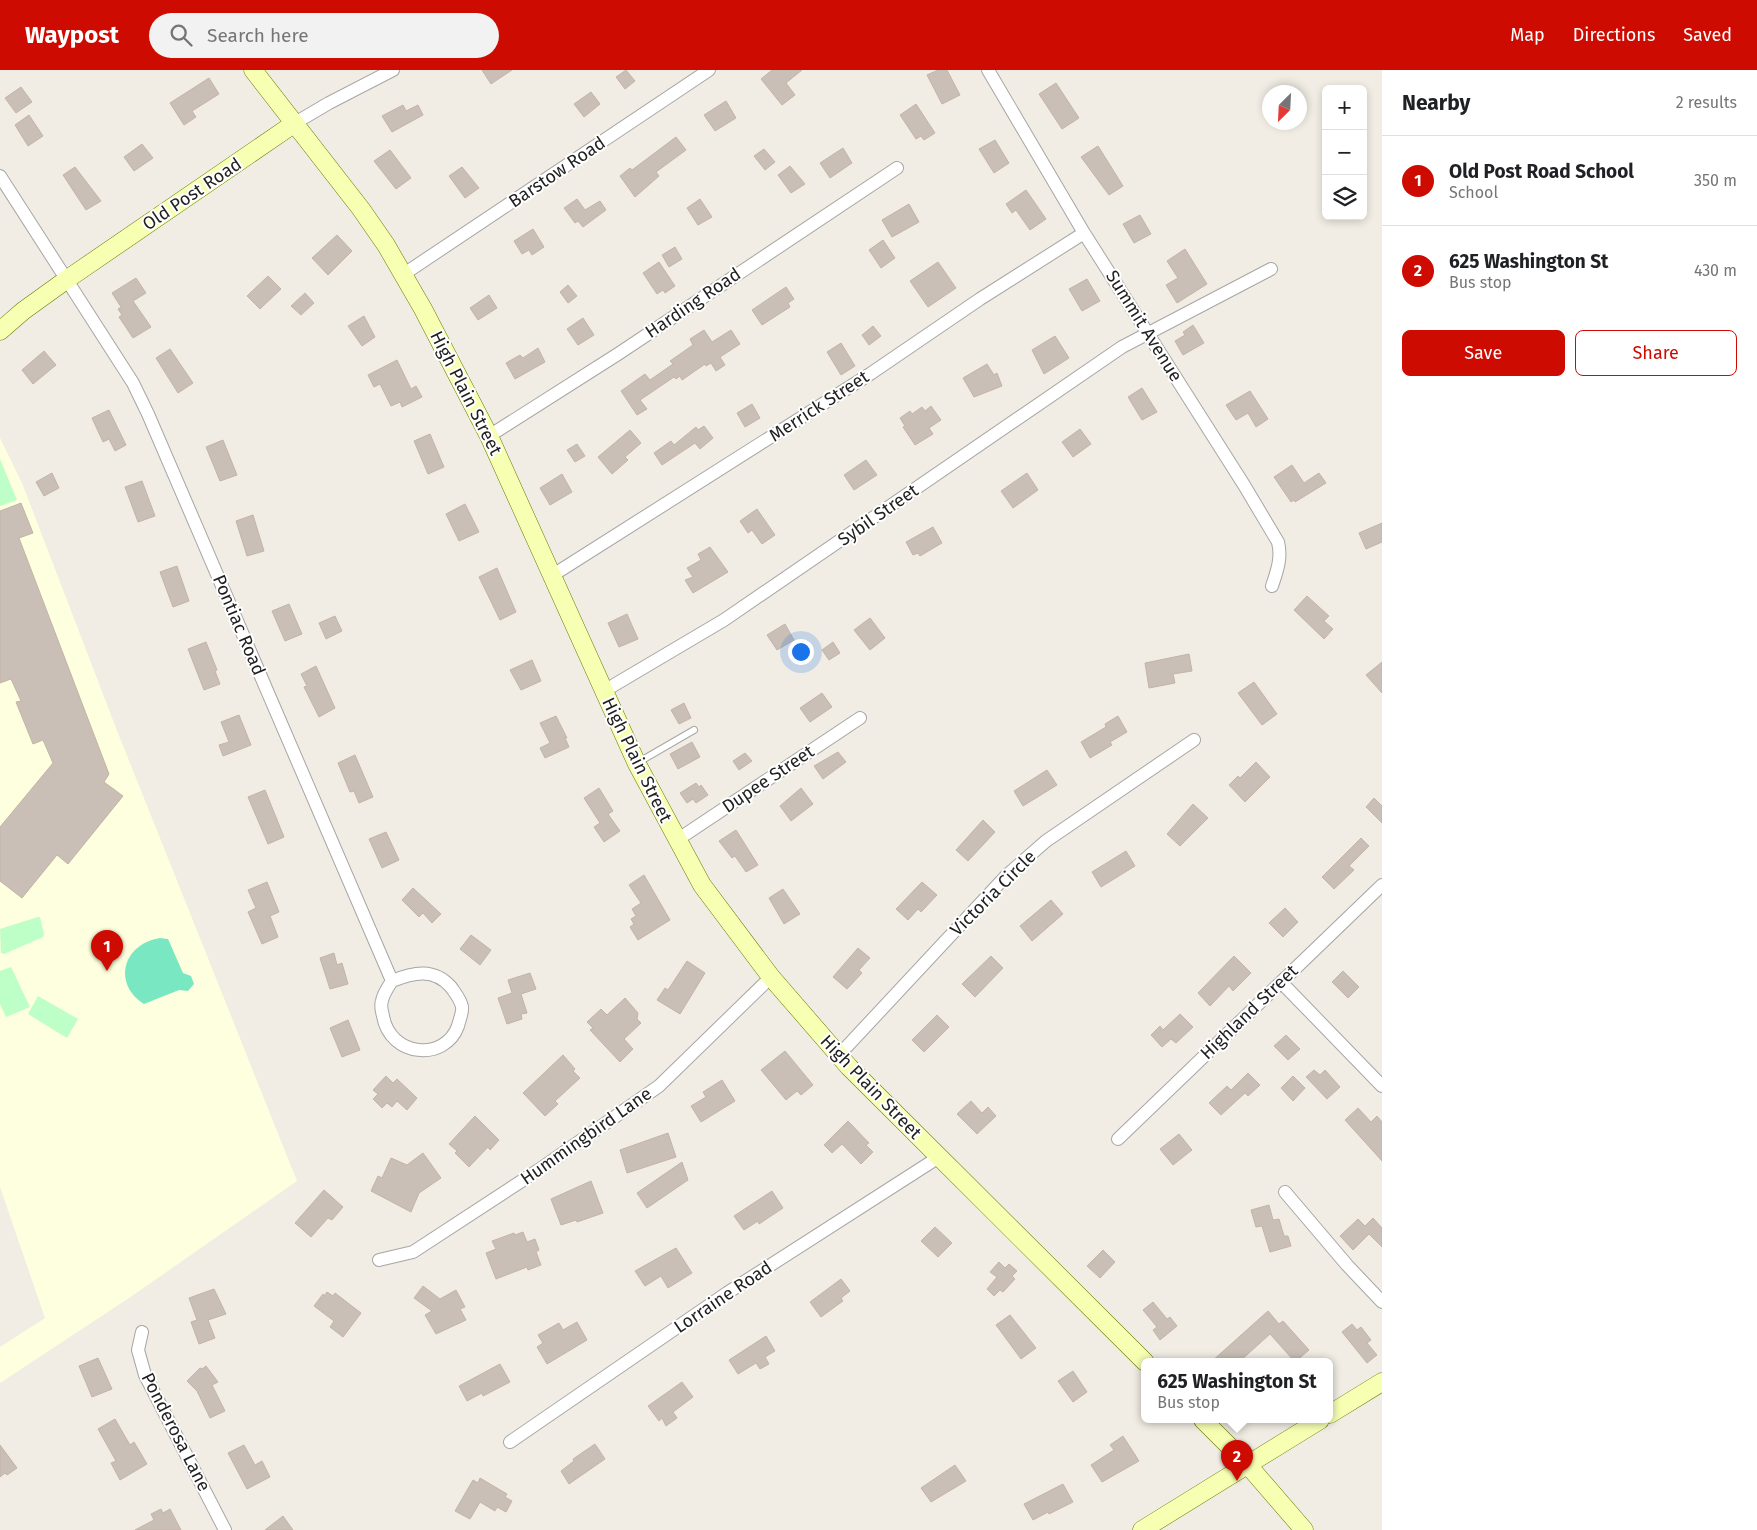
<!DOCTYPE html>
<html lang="en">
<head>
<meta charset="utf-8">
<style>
	body { margin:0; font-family:"Fira Sans",sans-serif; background:#f2f2f2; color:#202124 }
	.controls { position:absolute; right:15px; top:15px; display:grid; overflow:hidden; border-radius:8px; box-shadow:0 2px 8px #0003 }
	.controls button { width:45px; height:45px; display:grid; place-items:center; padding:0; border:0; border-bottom:1px solid #e0e0e0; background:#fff; color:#202124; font:25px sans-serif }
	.compass { position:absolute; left:1262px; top:15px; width:45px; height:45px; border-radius:50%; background:#fff; box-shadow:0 2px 8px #0003; rotate:204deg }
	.you { position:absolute; left:800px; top:581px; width:18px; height:18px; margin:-12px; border:4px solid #fff; border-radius:50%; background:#1a73e8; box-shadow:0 0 0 8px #1a73e833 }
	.badge { display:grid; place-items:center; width:32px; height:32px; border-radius:50%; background:#cd0b00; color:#fff; font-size:16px; font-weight:700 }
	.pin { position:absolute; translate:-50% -41px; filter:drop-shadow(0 1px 2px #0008) }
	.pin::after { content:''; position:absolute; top:26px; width:18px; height:15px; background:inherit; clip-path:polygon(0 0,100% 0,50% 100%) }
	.popup { position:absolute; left:1141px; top:1288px; width:192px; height:65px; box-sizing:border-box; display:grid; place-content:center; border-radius:8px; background:#fff; filter:drop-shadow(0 1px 4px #0005); font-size:16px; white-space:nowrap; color:#757577 }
	.popup b { font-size:19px; color:#202124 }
	.popup::after { content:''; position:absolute; left:50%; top:100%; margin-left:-10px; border:10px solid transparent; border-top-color:#fff }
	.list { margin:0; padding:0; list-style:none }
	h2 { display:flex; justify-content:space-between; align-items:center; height:65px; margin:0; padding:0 20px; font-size:21px }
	h2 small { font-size:16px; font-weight:400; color:#757577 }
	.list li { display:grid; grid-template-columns:32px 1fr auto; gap:15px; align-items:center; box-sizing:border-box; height:90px; padding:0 20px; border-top:1px solid #e0e0e0 }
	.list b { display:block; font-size:19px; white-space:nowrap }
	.list p { margin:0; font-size:16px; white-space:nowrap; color:#757577 }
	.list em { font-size:16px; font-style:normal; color:#757577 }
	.actions { display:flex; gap:10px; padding:15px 20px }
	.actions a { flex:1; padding:11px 0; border:1px solid #cd0b00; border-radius:8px; text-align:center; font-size:18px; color:#cd0b00 }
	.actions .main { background:#cd0b00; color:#fff }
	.icon { flex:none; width:28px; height:28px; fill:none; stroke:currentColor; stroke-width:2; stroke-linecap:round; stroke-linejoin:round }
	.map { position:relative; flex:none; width:1382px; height:1460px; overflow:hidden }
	header { display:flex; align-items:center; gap:30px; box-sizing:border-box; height:70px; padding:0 25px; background:#cd0b00; color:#fff }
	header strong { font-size:24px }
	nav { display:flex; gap:28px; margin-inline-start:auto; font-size:18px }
	.search { width:350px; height:45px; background:#f2f2f2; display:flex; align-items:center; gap:12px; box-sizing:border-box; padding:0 18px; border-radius:28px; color:#757577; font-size:19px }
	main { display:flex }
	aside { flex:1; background:#fff }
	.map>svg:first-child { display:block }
</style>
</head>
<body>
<header>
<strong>Waypost</strong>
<div class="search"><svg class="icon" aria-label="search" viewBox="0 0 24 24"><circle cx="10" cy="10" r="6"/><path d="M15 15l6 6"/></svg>Search here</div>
<nav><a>Map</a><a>Directions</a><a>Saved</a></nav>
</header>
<main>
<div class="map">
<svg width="1382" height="1460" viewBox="0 0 1382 1460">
	<rect width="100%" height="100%" fill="#f1ede4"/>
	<path fill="#fdffde" d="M0 368 22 413 116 658 297 1111 132 1226 0 1313V1277L45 1248 0 1117Z"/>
	<path fill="#bdffc6" d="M0 389 17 430 0 436Z
		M38 847H40L44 864 43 867 4 884 1 883 0 859Z
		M11 897 30 937 6 947 0 934V901Z
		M38 926 78 949 67 968 28 944Z"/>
	<path fill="#7ae7c3" d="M160 868 168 869 183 903 191 906 194 914 188 921 179 920 144 934C112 913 123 874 160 868Z"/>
	<path fill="#c9bfb7" stroke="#c4b4a5" d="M482 0H512L491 14Z
		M626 0 635 11 625 19 616 7Z
		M772 0H802L786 13 795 25 782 35 761 9Z
		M938 0H947L960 25 942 34 927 5Z
		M209 8 219 24 192 41 196 47 184 55 170 33Z
		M1056 13 1079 48 1062 59 1039 24Z
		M21 17 32 32 16 43 5 28Z
		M591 22 600 34 584 47 574 34Z
		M726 31 736 48 715 61 704 45Z
		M916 34 935 63 924 70 921 66 916 69 900 45Z
		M403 35 406 41 418 35 423 45 392 62 382 46Z
		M29 45 43 66 28 76 15 55Z
		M676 67 686 80 656 102 659 106 635 127 620 106 630 98 632 100Z
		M995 70 1009 93 994 103 979 79Z
		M142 74 153 88 134 101 124 87Z
		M1098 76 1123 116 1109 125 1081 87Z
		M843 78 852 93 830 108 820 93Z
		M764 79 775 92 765 100 754 86Z
		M390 80 411 108 396 119 374 91Z
		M790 96 805 114 791 123 778 105Z
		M75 97 101 131 86 140 63 105Z
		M462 97 479 118 465 128 449 106Z
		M1026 120 1046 149 1030 160 1016 140 1012 143 1006 134Z
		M577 129 585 140 600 131 606 140 583 157 578 151 575 153 564 138Z
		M700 129 712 147 698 155 687 138Z
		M909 134 919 152 892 167 882 150Z
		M1140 145 1151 164 1134 173 1123 154Z
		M533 159 544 177 532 185 529 180 522 184 514 171Z
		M337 165 352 181 328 205 312 188Z
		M883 170 895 188 881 198 869 180Z
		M675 177 682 189 669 197 662 185Z
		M1185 179 1207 214 1177 233 1166 215 1178 208 1167 191Z
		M659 192 675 216 665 223 663 220 657 224 643 203Z
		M938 192 956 218 928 237 910 211Z
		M268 206 281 219 260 239 247 226Z
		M136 208 146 223 133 231 151 257 133 268 119 247 122 245 118 239 121 237 112 223Z
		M1087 209 1100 231 1082 241 1069 219Z
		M568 215 577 226 568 233 560 222Z
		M786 217 794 229 788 233 790 237 762 255 752 240Z
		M305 223 314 233 301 245 291 236Z
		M489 225 497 238 478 250 470 238Z
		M364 246 375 267 362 276 348 256Z
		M583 248 594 265 578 275 567 259Z
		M1193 255 1204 273 1183 285 1175 271 1185 265 1183 262Z
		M873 256 881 266 869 275 862 265Z
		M704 260 712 272 731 260 740 274 720 287 725 295 716 301 711 293 706 296 705 294 682 310 680 306 676 309 674 307 640 330 647 339 637 345 621 321 645 304 650 310 673 294 670 291 693 275 690 269Z
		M1055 266 1069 288 1044 304 1032 280Z
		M841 273 855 296 841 305 827 282Z
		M538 278 545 292 515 309 506 293 520 285 523 288Z
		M170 279 193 313 178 323 156 288Z
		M44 281 56 295 33 314 22 300Z
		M397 290 411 319 416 316 422 327 402 337 400 332 391 336 380 314 374 317 368 305Z
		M987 294 994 305 997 303 1002 316 974 327 963 308Z
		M1142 318 1157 342 1142 350 1128 327Z
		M1250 321 1268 349 1256 357 1248 343 1236 350 1226 335Z
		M752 334 760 348 745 357 737 343Z
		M931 336 941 350 929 358 933 364 915 375 903 357 905 356 900 348 910 341 912 344 922 337 925 341Z
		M109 340 126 375 115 381 109 369 103 372 92 348Z
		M704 356 713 368 700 379 695 373 662 395 654 383 671 371 674 375 696 357 698 360Z
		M1080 359 1091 374 1073 387 1062 372Z
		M630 360 641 373 625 387 628 390 612 404 598 387Z
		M430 364 444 397 428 404 414 371Z
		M223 370 237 405 220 411 206 377Z
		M577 374 585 386 575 392 567 380Z
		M866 390 877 405 854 420 844 405Z
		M1292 395 1304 413 1319 403 1326 413 1295 432 1294 430 1291 432 1274 407Z
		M52 403 59 418 44 426 36 412Z
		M1027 403 1038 420 1013 438 1001 421Z
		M562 404 572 422 550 435 540 418Z
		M142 411 155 446 138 452 125 417Z
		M21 433 33 463 19 468 109 704 104 712 123 726 68 794 57 785 22 828 0 811V757L53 693 43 670 33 674 16 632 21 631 11 609 0 613V441Z
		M465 434 479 462 459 471 446 444Z
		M757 439 775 465 762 474 752 460 748 463 740 451Z
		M253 445 264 481 247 486 236 451Z
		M1382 453V472L1366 479 1359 463Z
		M933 457 942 473 920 486 918 483 913 485 906 472Z
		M710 477 728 502 693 523 685 510 693 507 687 498 701 490 698 484Z
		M177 496 189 531 173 537 160 502Z
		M497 498 516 542 500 550 479 507Z
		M1307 526 1329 546 1324 551 1333 559 1324 569 1294 540Z
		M289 534 302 564 285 571 272 541Z
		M627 544 638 569 619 577 608 553Z
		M335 546 342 561 326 569 319 553Z
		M870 548 885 568 870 580 854 560Z
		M785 554 794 570 777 580 767 565Z
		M206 572 217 600 215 601 220 614 204 620 188 579Z
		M833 572 840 583 829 590 822 580Z
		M1189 584 1192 601 1173 604 1175 613 1149 618 1145 593Z
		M532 590 541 611 521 620 510 600Z
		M1382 592V623L1366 605Z
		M316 596 335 638 319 647 304 617 307 616 301 604Z
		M1254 612 1277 644 1262 655 1238 623Z
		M822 623 832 637 810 652 800 638Z
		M684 633 691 648 679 654 671 640Z
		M239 645 251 675 223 686 219 675 229 672 221 652Z
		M556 646 567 668H565L569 677 545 688 540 678 550 673 540 653Z
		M1118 646 1127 662 1110 672 1112 675 1090 688 1081 672 1106 657 1105 654Z
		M692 672 700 687 678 699 670 684Z
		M838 682 846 692 823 709 814 696Z
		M745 683 752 691 739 700 733 691Z
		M355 685 373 727 359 733 354 721 350 722 338 693Z
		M1256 692 1270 707 1245 732 1229 715 1238 706 1240 708Z
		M1047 700 1057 715 1023 736 1014 721Z
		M696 713 699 717 701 715 708 725 696 733 693 729 687 733 680 723Z
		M599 718 613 741 608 744 620 761 604 772 594 757 600 753 584 728Z
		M801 718 813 734 791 751 780 736Z
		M265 720 284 767 268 774 248 727Z
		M1374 728 1382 736V753L1366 737Z
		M1193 734 1208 748 1180 776 1167 764Z
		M983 750 995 762 968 791 956 780Z
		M736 760 758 795 746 802 735 786 732 788 719 771Z
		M386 762 399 790 382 798 369 769Z
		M1361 768 1369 776 1349 796 1354 800 1334 819 1322 807Z
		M1126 781 1135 796 1101 817 1092 802Z
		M644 805 670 850 638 870 630 857 634 854 631 849 636 846 632 839 641 833 629 815Z
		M267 812 279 842 270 846 278 867 262 874 248 842 256 838 248 820Z
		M922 812 937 825 921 842 918 839 908 850 896 839Z
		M413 818 441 844 432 853 423 843 419 847 402 830Z
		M783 819 800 844 784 854 769 828Z
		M1051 830 1063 844 1032 871 1020 856Z
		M1285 838 1298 852 1283 867 1269 853Z
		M471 865 491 880 480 895 460 879Z
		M858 878 870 888 859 900 862 903 847 919 833 907Z
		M334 883 337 895 342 893 348 914 330 919 320 888Z
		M991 886 1003 898 975 927 962 914Z
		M1234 886 1251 903 1233 921 1229 916 1210 936 1198 923Z
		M687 891 705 903 680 944 657 930 665 918 668 920Z
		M1343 901 1359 917 1348 928 1332 912Z
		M530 903 536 919 521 924 527 943 521 944 522 949 507 954 498 928 512 923 508 910Z
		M625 928 638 943 637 949 641 953 624 969 633 979 620 992 590 960 593 958 587 952 601 939 607 945Z
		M1180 944 1193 957 1176 973 1171 969 1162 977 1151 965 1160 956 1163 960Z
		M937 945 949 957 924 982 912 970Z
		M348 950 360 980 342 987 330 958Z
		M1286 965 1300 979 1288 990 1274 976Z
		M785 981 813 1015 801 1025 797 1021 786 1030 761 1000Z
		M563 985 575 999 573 1001 580 1008 555 1031 558 1034 545 1046 523 1023Z
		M1314 1000 1320 1005 1325 1000 1340 1017 1327 1029 1306 1007Z
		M1248 1003 1260 1015 1248 1026 1245 1023 1221 1045 1209 1033 1227 1016 1231 1020Z
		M386 1006 393 1013 397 1009 417 1028 407 1040 397 1031 392 1037 387 1033 382 1038 373 1029 378 1024 373 1020Z
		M1293 1006 1305 1018 1293 1031 1281 1018Z
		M722 1010 735 1031 701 1052 691 1036 706 1027 703 1022Z
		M971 1031 982 1043 988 1037 996 1046 977 1064 957 1044Z
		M1358 1038 1371 1052 1377 1046 1382 1052V1091L1345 1050Z
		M475 1046 499 1070 490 1080 488 1077 469 1097 455 1083 457 1081 449 1074Z
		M848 1051 869 1073 866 1075 873 1082 861 1094 842 1074 832 1083 824 1075Z
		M668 1063 676 1087 627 1103 620 1080Z
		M1179 1064 1192 1080 1173 1095 1160 1079Z
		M423 1083 441 1108 419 1123 411 1142 371 1121 378 1106 382 1108 391 1088 407 1095Z
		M682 1092 688 1110 647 1138 637 1123Z
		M591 1111 603 1143 577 1152 576 1150 561 1155 551 1129Z
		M324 1120 343 1137 332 1150 328 1148 311 1167 295 1153Z
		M772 1121 783 1138 759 1154 758 1151 744 1160 734 1146Z
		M1269 1135 1273 1150 1279 1149 1284 1166H1288L1291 1176 1270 1182 1262 1156 1256 1157 1251 1140Z
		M1373 1148 1382 1158V1177L1369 1164 1353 1180 1340 1166 1358 1149 1365 1156Z
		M935 1157 952 1173 938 1187 921 1171Z
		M523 1162 527 1172 535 1169 539 1180 536 1182 541 1195 528 1200 527 1197 496 1209 486 1183 496 1179 492 1171 514 1163 515 1165Z
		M676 1178 692 1203 668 1218 661 1206 645 1216 635 1201Z
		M1103 1180 1115 1192 1100 1208 1087 1196Z
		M999 1192 1005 1198 1009 1194 1017 1201 1012 1206 1015 1209 1003 1222 1000 1220 994 1226 987 1219 997 1207 990 1202Z
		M841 1209 850 1221 841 1228 843 1231 821 1247 810 1232Z
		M423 1216 440 1229 456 1220 465 1237 460 1239 466 1250 436 1264 425 1245 432 1241 414 1228Z
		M214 1219 226 1244 208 1250 215 1268 199 1274 191 1252 197 1250 189 1228Z
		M327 1222 333 1226 335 1223 361 1243 343 1267 330 1257 334 1251 314 1236 323 1224 324 1226Z
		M1153 1232 1167 1249 1170 1247 1177 1256 1160 1270 1153 1260 1157 1257 1143 1240Z
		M1268 1241 1279 1254 1283 1251 1309 1280 1295 1292 1270 1264 1239 1292H1211Z
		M1010 1245 1036 1278 1021 1289 996 1255Z
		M577 1252 587 1270 547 1294 537 1277 543 1273 538 1265 559 1253 563 1260Z
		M1352 1254 1357 1260 1361 1257 1371 1270 1367 1273 1377 1285 1367 1293 1342 1262Z
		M766 1266 775 1281 765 1287 769 1294 760 1299 756 1293 738 1304 729 1290Z
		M98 1288 112 1319 92 1327 79 1296Z
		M500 1294 510 1312 483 1326 482 1323 467 1331 459 1316Z
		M206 1296 218 1312 212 1315 225 1341 210 1348 197 1321 187 1311 200 1298 202 1299Z
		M1073 1301 1087 1322 1073 1332 1058 1311Z
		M682 1312 693 1327 673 1342 677 1348 666 1356 662 1348 659 1351 648 1336Z
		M115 1349 130 1375 134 1372 147 1394 120 1410 111 1393 116 1391 98 1359Z
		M1123 1366 1139 1391 1102 1412 1091 1395 1114 1380 1110 1375Z
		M595 1374 605 1389 569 1414 561 1401 574 1391 573 1389Z
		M0 1375 17 1398 7 1405 5 1403 0 1407Z
		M244 1375 255 1395 262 1391 270 1407 247 1419 228 1383Z
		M955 1395 966 1411 931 1432 921 1418Z
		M480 1408 507 1424 505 1427 512 1431 506 1442 497 1437 495 1441 480 1432 470 1449 455 1441 473 1410 478 1413Z
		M1063 1414 1073 1432 1049 1444 1048 1442 1033 1450 1024 1434Z
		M161 1439 163 1443 170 1439 181 1460H135L154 1450 151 1444Z
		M283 1446 293 1460H265Z"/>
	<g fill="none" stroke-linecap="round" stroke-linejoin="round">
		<g stroke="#a6a6a6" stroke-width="8">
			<path id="lane" d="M637 693 694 660"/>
		</g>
		<g stroke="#a6a6a6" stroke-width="14">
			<path id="street" d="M988 0 1084 163 1244 415 1278 472C1282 488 1277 501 1272 516
				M295 53 329 33 393 0
				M0 106 133 313 148 344 392 911C388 917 383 924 382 931 380 936 382 941 383 946 390 987 445 992 458 956 459 951 463 942 462 937 461 930 455 923 451 917 434 898 414 902 392 911
				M404 204 709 0
				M489 366 618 284 897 98
				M553 505 870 304 980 229 1084 163
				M604 621 724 550 1122 277 1271 199
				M677 770 860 648
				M1281 912 1382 1016
				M839 985 1006 806 1046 771 1194 670
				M1118 1069 1382 815
				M1285 1122 1347 1195 1382 1232
				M379 1190 413 1182 543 1097 659 1016 771 907
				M142 1262 138 1280 145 1305 225 1460
				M510 1372 727 1223 939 1087"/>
		</g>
		<g stroke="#677b00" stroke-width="19">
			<path id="secondary" d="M253 0 361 139 386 175 423 239 489 366 637 694 702 815 771 907 849 997 1145 1292
				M0 261 23 241 66 210 295 53
				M1330 1344 1382 1312
				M1203 1350 1247 1394 1304 1460
				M1142 1460 1320 1350"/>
		</g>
		<use href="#lane" stroke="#fff" stroke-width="6"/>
		<use href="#street" stroke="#fff" stroke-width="12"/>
		<use href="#secondary" stroke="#f7ffb3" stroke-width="18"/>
	</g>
	<g text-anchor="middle" stroke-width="4" stroke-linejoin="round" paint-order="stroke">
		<g font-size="18" fill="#1f1f1f" stroke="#fff">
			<text transform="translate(557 102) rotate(-34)" y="6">Barstow Road</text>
			<text transform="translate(192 124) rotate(-34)" y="6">Old Post Road</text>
			<text transform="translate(693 233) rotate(-34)" y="6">Harding Road</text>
			<text transform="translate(1144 256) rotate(58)" y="6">Summit Avenue</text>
			<text transform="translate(466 323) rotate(63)" y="6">High Plain Street</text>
			<text transform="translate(819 336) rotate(-33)" y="6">Merrick Street</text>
			<text transform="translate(878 445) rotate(-35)" y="6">Sybil Street</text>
			<text transform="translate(239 555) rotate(67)" y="6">Pontiac Road</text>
			<text transform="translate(637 690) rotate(64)" y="6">High Plain Street</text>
			<text transform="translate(768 709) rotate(-34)" y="6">Dupee Street</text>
			<text transform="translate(993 823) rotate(-45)" y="6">Victoria Circle</text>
			<text transform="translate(1249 942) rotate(-44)" y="6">Highland Street</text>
			<text transform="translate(871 1017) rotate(46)" y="6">High Plain Street</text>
			<text transform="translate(586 1066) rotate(-35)" y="6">Hummingbird Lane</text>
			<text transform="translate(723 1227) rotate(-34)" y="6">Lorraine Road</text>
			<text transform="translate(176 1362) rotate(63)" y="6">Ponderosa Lane</text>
		</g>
	</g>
</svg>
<div class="controls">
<button>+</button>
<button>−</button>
<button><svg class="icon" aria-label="layers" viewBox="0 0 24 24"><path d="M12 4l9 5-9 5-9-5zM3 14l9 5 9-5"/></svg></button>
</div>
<svg class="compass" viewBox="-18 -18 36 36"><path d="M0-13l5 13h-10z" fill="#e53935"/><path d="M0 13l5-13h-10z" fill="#757577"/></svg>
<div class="you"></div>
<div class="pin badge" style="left:107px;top:901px">1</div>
<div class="pin badge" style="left:1237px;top:1411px">2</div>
<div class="popup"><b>625 Washington St</b>Bus stop</div>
</div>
<aside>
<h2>Nearby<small>2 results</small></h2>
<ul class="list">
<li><span class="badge">1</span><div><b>Old Post Road School</b><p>School</p></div><em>350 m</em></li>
<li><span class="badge">2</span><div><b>625 Washington St</b><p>Bus stop</p></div><em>430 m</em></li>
</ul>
<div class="actions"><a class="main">Save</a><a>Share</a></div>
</aside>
</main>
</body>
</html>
